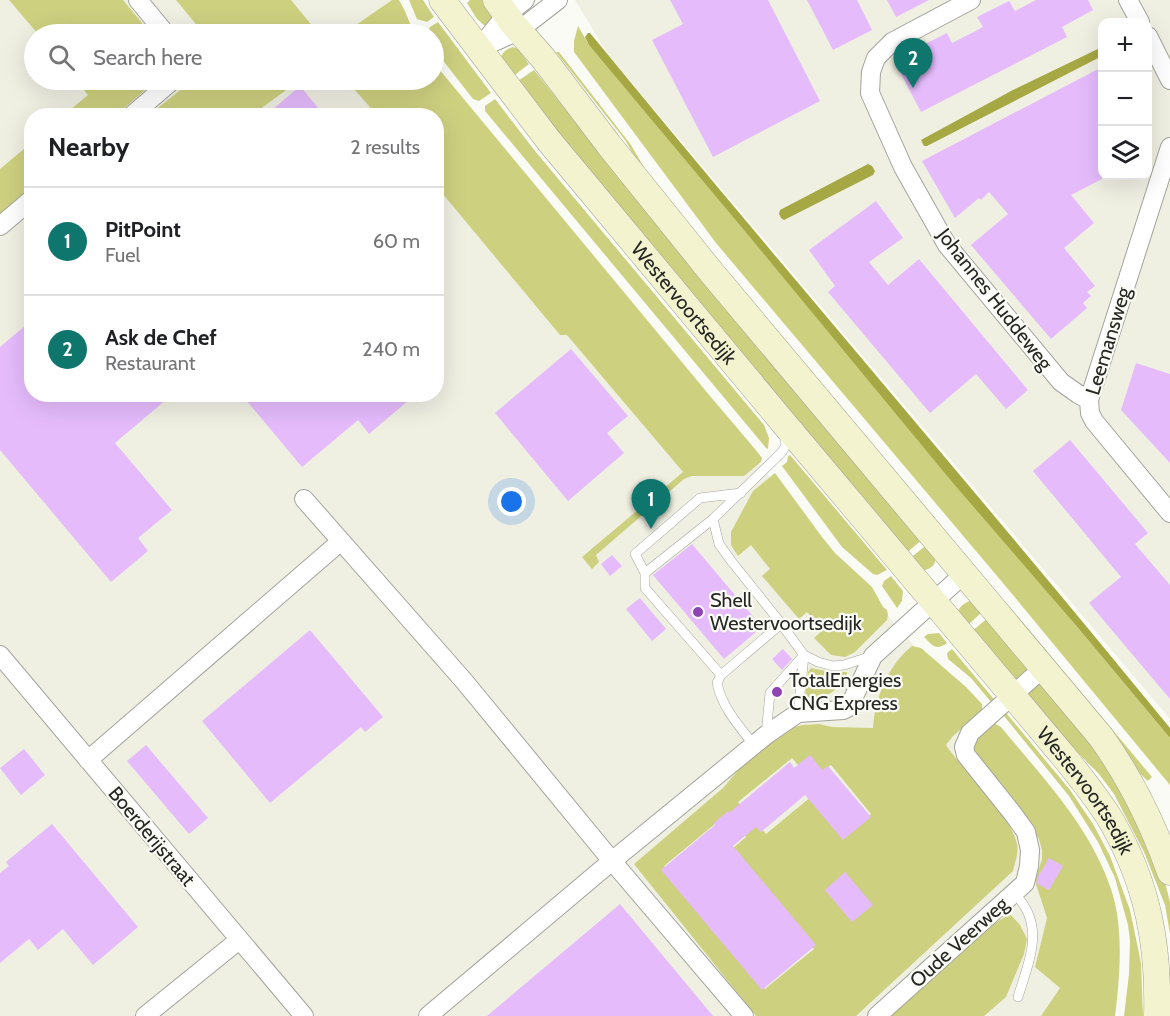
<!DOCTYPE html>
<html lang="en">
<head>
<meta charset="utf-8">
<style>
	body { margin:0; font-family:Cabin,sans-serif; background:#f6f6f6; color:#202124 }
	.controls { position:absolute; right:18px; top:18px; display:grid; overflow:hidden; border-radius:12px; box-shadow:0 6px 24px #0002 }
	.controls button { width:54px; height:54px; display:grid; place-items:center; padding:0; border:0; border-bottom:2px solid #e0e0e0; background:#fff; color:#202124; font:30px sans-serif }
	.you { position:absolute; left:512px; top:502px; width:21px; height:21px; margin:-15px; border:4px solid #fff; border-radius:50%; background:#1a73e8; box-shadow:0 0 0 9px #1a73e833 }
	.badge { display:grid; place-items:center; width:39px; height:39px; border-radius:50%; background:#0f766e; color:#fff; font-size:20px; font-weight:700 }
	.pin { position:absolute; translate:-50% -50px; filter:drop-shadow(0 2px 3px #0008) }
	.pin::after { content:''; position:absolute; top:32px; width:21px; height:18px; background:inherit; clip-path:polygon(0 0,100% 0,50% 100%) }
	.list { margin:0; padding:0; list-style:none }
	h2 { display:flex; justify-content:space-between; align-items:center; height:78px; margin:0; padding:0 24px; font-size:26px }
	h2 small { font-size:20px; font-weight:400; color:#757577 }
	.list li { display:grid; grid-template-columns:39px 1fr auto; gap:18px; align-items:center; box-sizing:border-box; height:108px; padding:0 24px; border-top:2px solid #e0e0e0 }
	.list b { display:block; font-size:22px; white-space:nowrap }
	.list p { margin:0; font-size:20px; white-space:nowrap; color:#757577 }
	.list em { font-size:20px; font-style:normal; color:#757577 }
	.icon { flex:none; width:33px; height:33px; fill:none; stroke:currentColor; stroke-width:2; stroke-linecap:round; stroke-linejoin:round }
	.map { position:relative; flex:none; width:1170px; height:1016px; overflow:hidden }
	.search { position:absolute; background:#fff; box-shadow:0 6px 24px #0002; left:24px; top:24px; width:420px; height:66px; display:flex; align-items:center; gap:15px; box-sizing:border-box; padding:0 21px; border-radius:33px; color:#757577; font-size:22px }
	.panel { position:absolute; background:#fff; box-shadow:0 6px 24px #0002; left:24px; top:108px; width:420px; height:294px; border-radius:24px }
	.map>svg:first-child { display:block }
</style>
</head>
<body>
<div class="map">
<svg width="1170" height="1016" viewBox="0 0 1170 1016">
	<rect width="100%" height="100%" fill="#fbfbf5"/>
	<path fill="#eff0e2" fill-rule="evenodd" d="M0 0H397L415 34H34V80H434L472 115 828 547 1053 805 1109 1016H0ZM32 116H436V394H32Z
		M575 0H1170V719L609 56ZM1102 22H1148V176H1102Z"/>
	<path fill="#cdd07f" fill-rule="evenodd" d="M9 0H123L151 34H38Z
		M176 0H291L319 34H204Z
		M392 0H399L405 11 414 34H343Z
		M409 0H423L434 17 427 22 417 19Z
		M470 0H482L494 17 490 25 485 26 477 19 467 3Z
		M438 22 491 93 479 101 473 99 434 49V34H427L430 27Z
		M578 26 589 45 603 61 1170 738V785L1008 589 716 243 574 52V41Z
		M513 47 518 49 529 64 511 78 500 59C503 52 506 49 513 47Z
		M556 52H559L631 145 649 176 685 221 939 523V525L652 186 625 140Z
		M434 63 710 396 755 449 762 458 761 462 744 476H692L684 479 596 555 599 562 592 569 582 557 683 472 567 335H560L437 187 436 116 377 115 346 80H434Z
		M534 70 620 178 923 539 905 554 515 83Z
		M76 80H157L116 115H64L88 95Z
		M193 80H300L252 115H149Z
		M495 99 535 151 764 425 769 438 768 449 766 448 485 111V106Z
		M31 143V189L0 216V169Z
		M790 455 887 570 877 575 873 574 842 547 782 466 787 462 788 456Z
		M775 473 822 537 835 553 872 587 883 607 887 610 888 615 887 620 855 652 845 657 831 655 814 638 823 630 807 612 799 619 762 576 770 569 751 545 738 556 731 545V532L753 491Z
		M928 544C936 557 941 566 922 571L909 559Z
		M891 576 903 591 902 601 897 608 882 586 884 581Z
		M972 600 983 611 966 627 957 615C958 607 964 603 972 600Z
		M1005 604 1008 605 1152 777 1148 781 1137 771Z
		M989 617 1030 667 1013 682 971 632Z
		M939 633 947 643C936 651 933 646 924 637L928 634Z
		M912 646 921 648 966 687 982 704V711L953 736 946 745C964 772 1011 814 1017 844 1019 852 1015 863 1013 871L856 1016H756L634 864 723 788 751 755 786 729 803 725 819 724 832 727 873 728C875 698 888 665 912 646ZM792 758 798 765 822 772 831 765 871 814 844 836 812 796 766 834 755 820 742 831 746 837 732 849 814 949 765 989 664 866 727 814 748 815 738 802Z
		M952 649 993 698 994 700 991 702 971 678 948 659 947 653Z
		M811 668 831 672H847V674C839 691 824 701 805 697L808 672Z
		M1042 681 1116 775 1165 882 1170 902V934L1165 905 1144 852 1114 794 1099 774 1050 725 1025 697Z
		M1004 714H1007L1070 790 1093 824 1110 856 1130 910 1141 963 1143 1016H1124L1129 974 1130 941 1128 925 1115 878 1098 842 1069 796 1004 716Z
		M994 723 1001 727C1042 777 1090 826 1111 889 1124 928 1120 976 1115 1016H1041L1060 988 1035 967 1047 918 1035 881 1042 859V850L1039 839 1009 796 974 754C976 735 979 733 994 723Z
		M1010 914 1020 925 1027 939 1024 954 1006 997 984 1016H884L995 923Z"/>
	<path fill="#a6a843" d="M588 33H590C781 266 979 494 1170 728V738L1073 622 953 483 749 236 589 45 585 37Z
		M1102 47V56L927 146H924L921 140 1011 91Z
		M868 164 872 166 875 171 873 175 784 220 781 218 779 214 780 210Z"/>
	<path fill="#e5bbfc" d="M670 0H768L820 101 713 157 652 40 683 24Z
		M807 0H857L872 30 833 50Z
		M887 0H929L896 17Z
		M1036 0H1088L1093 10 1062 27 1067 37 921 112 899 70 920 60 915 49 947 33 952 43 970 34 983 27 977 17 1009 1 1015 11Z
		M1102 67V179L1071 195 1094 223 1064 248 1095 286 1087 292 1091 296 1083 303 1087 308 1051 339 971 245 1008 214 989 192 981 200 979 198 955 218 922 161Z
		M300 86 325 116H265Z
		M876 201 903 238 869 262 888 285 919 259 1028 390 1006 409 976 374 930 413 828 292 835 286 809 250Z
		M32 320V394H173L115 443 172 510 138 538 148 551 111 582 0 450V347Z
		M571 349 628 416 607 433 624 453 568 501 495 413Z
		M1136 363 1170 374V463L1121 410Z
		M241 394H416L369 434 358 420 302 467Z
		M1070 440 1148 533 1135 544 1170 585V699L1089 603 1121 577 1033 471Z
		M692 544 762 627 724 659 653 575Z
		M612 555 622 566 610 576 601 564Z
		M640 598 666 629 652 641 626 609Z
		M310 630 383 717 365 732 361 727 270 803 202 721Z
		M783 649 792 659 782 670 772 659Z
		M146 745 208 818 189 834 127 761Z
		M24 749 45 775 21 795 0 768Z
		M810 755 822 770 828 766 871 817 843 840 805 795 761 832 756 827 733 846 816 945 762 990 661 870 715 825 714 823 728 811 729 813 790 762 794 768Z
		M52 824 138 927 93 965 63 929 38 950 29 939 0 963V873L9 866 6 862Z
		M1049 858 1063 866 1049 890 1036 883 1038 877Z
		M845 872 873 905 852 922 825 890Z
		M620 904 713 1016H487Z"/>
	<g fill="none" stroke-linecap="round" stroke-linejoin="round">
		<g stroke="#a3a39d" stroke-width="10">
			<path id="service" d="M713 519 719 544 732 562 776 617 804 655 818 662 833 666 844 665 872 656
				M645 573 635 554 700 498 741 493
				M721 675 645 588V573L713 519 782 452 786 445 784 433
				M798 713 804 655
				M766 735 770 693 804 655
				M754 745C738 725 722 707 717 683L721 675 781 624
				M1014 892C1019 899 1025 905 1028 913 1040 940 1026 970 1018 997"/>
		</g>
		<g stroke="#a3a39d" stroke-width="20">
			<path id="minor" d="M138 0 166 34
				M971 0 892 42 876 58 871 72 870 93 903 167 947 245 1061 382 1078 394 1089 400
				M1128 0 1140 22
				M1148 36 1170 80
				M481 46 506 15 525 0
				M479 49 518 31 558 0
				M131 116 173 80
				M1170 147 1089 400 1090 413 1094 421 1170 513
				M0 226 32 199
				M304 499 464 681 612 861 744 1016
				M0 655 304 1016
				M88 760 340 542
				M145 1016 239 940
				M428 1016 612 861 766 735 798 713 843 710 849 707 873 656 964 574
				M877 1016 1025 883 1029 866 1030 850 1026 832 1013 814 966 755 964 747 970 733 1043 668"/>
		</g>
		<g stroke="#a3a39d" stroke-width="27">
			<g id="secondary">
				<path id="s1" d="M442 0 549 141 782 421 1060 752C1078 774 1097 797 1112 822 1148 885 1159 945 1157 1016"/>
				<path d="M496 0 513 24 543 58 609 145 712 273 1101 737C1131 779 1153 824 1170 872"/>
			</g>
		</g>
		<use href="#service" stroke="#fff" stroke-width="9"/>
		<use href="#minor" stroke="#fff" stroke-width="18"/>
		<use href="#secondary" stroke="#f3f4cf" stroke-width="26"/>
	</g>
	<g fill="#9043b4" stroke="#fbfbf5" stroke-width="2">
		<circle cx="698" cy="612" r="6"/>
		<circle cx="777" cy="692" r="6"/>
	</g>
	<g text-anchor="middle" stroke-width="4.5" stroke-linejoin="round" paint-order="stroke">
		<g font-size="20" fill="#262624" stroke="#fbfbf5">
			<text transform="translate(995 299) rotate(52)" y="7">Johannes Huddeweg</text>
			<text dy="7" stroke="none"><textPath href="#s1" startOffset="388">Westervoortsedijk</textPath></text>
			<text transform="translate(1108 341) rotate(-73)" y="7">Leemansweg</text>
			<text dy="7" stroke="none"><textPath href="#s1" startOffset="1020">Westervoortsedijk</textPath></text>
			<text transform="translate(152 836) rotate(50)" y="7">Boerderijstraat</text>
			<text transform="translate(959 942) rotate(-42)" y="7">Oude Veerweg</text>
		</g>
		<g font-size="20" fill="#262624" stroke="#fbfbf5" text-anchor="start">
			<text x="710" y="607">Shell<tspan x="710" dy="23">Westervoortsedijk</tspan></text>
			<text x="789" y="687">TotalEnergies<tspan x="789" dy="23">CNG Express</tspan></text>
		</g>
	</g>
</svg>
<div class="controls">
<button>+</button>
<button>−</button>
<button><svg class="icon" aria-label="layers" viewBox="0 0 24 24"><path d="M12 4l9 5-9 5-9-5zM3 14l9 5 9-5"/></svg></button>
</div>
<div class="you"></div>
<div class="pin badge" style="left:651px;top:529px">1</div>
<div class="pin badge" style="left:913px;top:88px">2</div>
<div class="search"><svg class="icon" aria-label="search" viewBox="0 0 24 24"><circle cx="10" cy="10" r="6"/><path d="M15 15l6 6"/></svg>Search here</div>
<section class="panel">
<h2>Nearby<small>2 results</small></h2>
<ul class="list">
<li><span class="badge">1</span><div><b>PitPoint</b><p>Fuel</p></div><em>60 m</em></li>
<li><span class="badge">2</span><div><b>Ask de Chef</b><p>Restaurant</p></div><em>240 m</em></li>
</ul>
</section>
</div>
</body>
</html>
